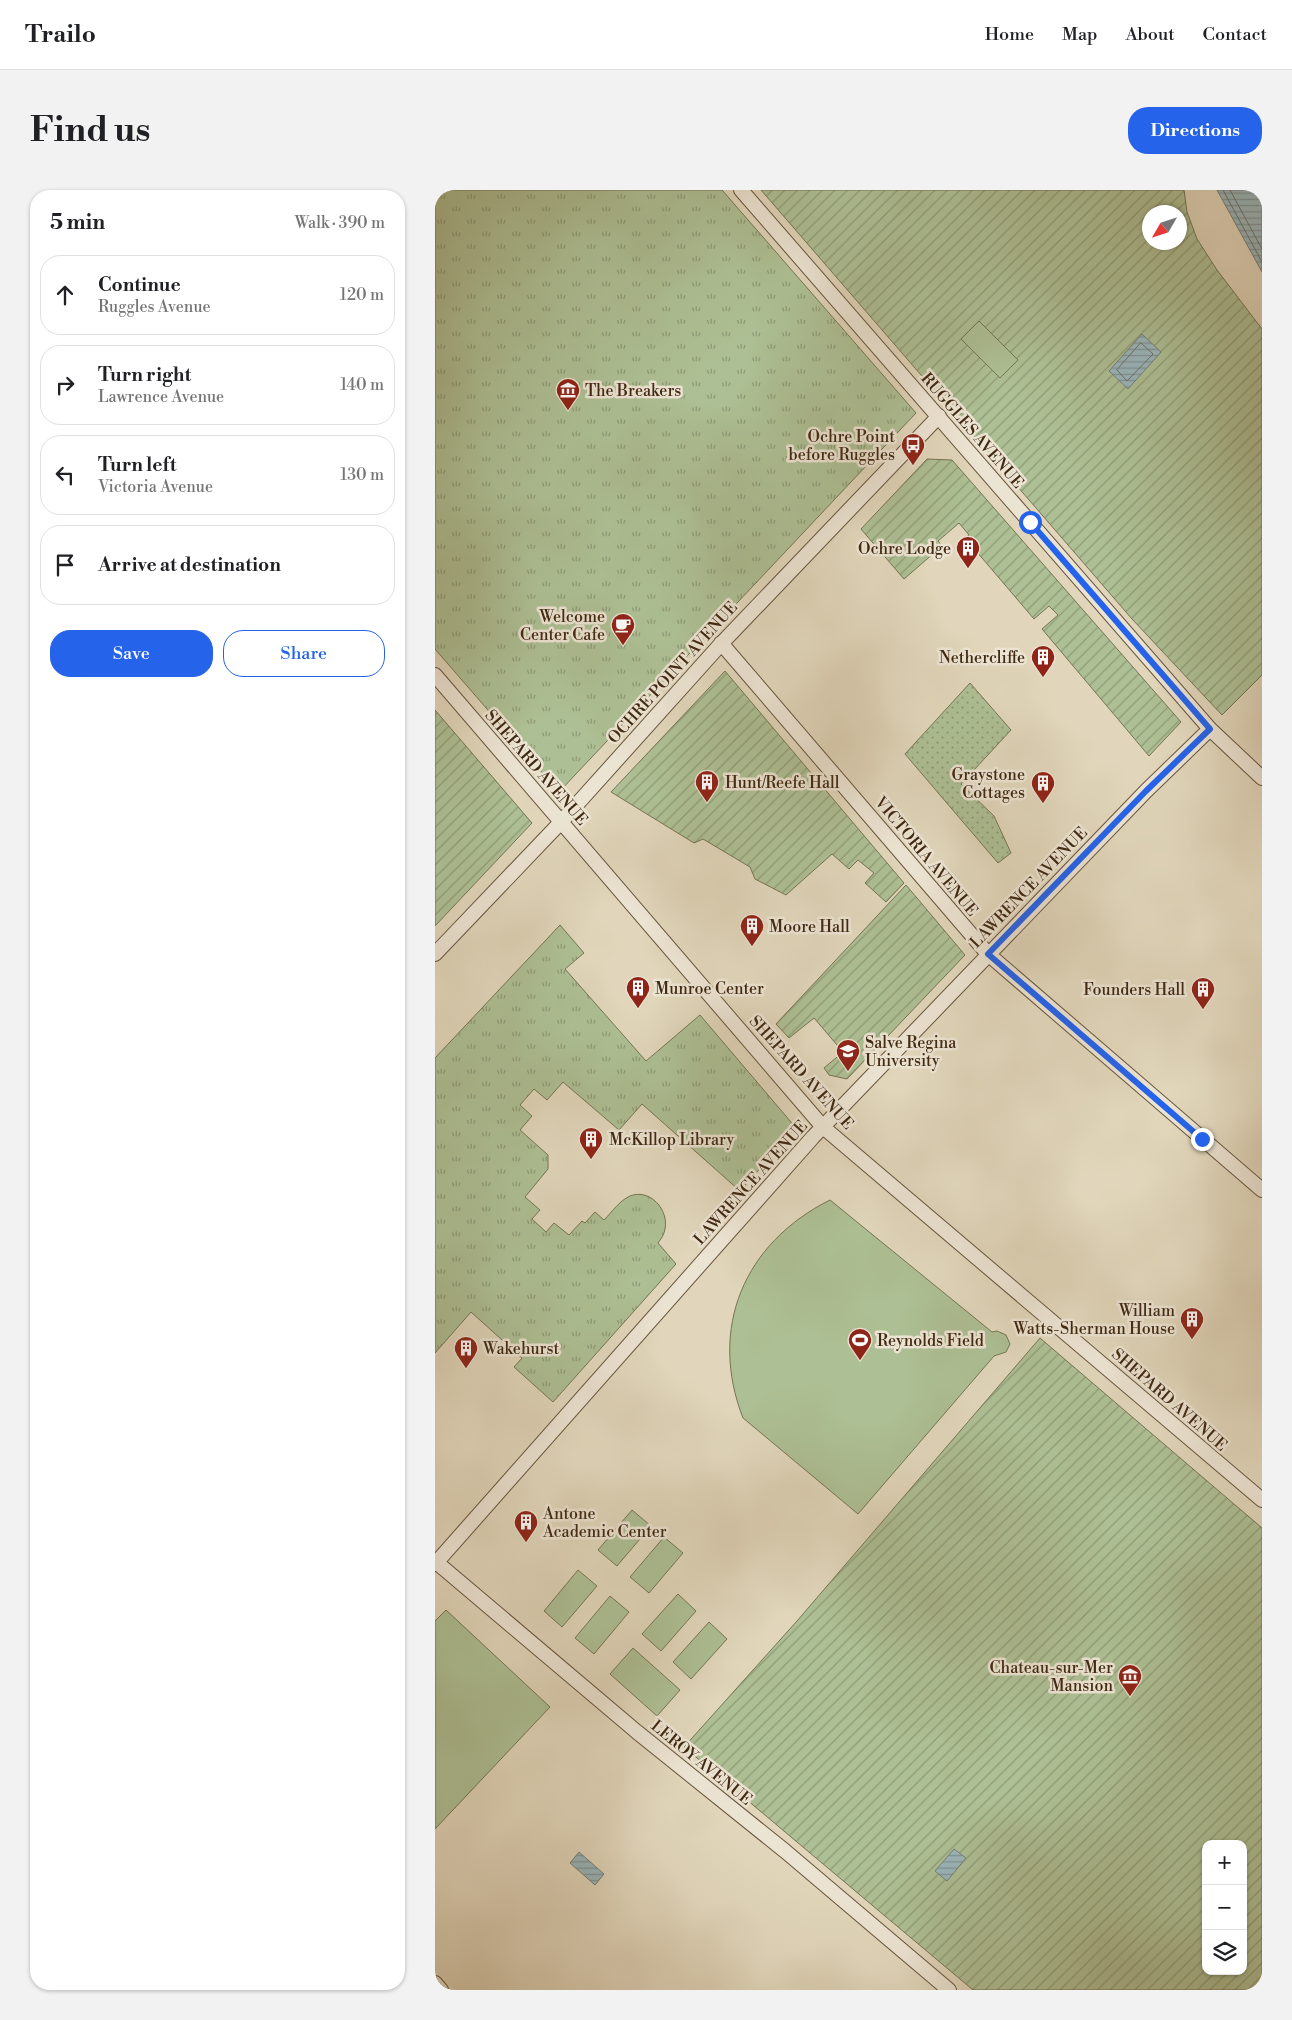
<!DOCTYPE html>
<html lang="en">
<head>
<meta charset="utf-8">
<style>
	body { margin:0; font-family:"Libre Bodoni",serif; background:#f2f2f2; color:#202124 }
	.controls { position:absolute; right:15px; bottom:15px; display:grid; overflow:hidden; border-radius:10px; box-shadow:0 1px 4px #0004 }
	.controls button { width:45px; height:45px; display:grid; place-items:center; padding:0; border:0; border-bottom:1px solid #e0e0e0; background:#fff; color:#202124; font:25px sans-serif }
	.compass { position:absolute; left:707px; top:15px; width:45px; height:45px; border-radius:50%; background:#fff; box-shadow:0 1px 4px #0004; rotate:231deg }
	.stop { position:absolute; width:15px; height:15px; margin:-11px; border:4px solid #2563eb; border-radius:50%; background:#fff }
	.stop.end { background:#2563eb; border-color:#fff; box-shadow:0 1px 5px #0008 }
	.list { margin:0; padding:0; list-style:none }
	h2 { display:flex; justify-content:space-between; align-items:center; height:65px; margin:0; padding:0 20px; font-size:21px }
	h2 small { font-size:16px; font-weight:400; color:#757577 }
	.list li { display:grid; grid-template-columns:32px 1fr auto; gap:15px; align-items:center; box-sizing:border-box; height:80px; margin:0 10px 10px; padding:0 10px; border:1px solid #e0e0e0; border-radius:20px }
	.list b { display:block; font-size:19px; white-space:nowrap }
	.list p { margin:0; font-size:16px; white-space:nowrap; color:#757577 }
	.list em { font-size:16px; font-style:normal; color:#757577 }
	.actions { display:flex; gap:10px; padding:15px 20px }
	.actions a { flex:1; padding:11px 0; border:1px solid #2563eb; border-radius:20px; text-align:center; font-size:18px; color:#2563eb }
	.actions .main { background:#2563eb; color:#fff }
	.icon { flex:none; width:28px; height:28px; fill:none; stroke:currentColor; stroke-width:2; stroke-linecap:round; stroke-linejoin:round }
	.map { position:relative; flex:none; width:827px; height:1800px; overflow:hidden; border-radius:20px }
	header { display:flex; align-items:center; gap:30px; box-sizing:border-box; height:70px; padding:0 25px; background:#fff; border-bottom:1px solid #e0e0e0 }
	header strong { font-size:24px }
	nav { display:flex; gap:28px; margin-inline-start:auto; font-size:18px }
	.intro { display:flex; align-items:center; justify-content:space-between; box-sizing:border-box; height:120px; padding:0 30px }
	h1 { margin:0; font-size:35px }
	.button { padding:12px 22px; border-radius:20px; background:#2563eb; color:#fff; font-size:18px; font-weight:700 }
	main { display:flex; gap:30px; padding:0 30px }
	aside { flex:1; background:#fff; border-radius:20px; box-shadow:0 1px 4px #0004 }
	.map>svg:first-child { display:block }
</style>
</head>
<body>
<header>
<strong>Trailo</strong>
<nav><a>Home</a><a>Map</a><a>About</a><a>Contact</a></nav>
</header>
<div class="intro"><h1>Find us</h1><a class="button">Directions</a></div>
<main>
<aside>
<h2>5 min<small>Walk · 390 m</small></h2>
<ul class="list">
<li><svg class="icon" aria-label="ahead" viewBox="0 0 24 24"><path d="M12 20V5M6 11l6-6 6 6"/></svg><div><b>Continue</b><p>Ruggles Avenue</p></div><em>120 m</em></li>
<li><svg class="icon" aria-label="right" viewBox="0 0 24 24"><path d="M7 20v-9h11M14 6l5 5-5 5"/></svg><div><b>Turn right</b><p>Lawrence Avenue</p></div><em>140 m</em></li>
<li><svg class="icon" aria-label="left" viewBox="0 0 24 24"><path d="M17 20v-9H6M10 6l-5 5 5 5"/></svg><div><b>Turn left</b><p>Victoria Avenue</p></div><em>130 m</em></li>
<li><svg class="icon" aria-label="arrive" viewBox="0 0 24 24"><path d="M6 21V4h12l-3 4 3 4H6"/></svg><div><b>Arrive at destination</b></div></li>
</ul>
<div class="actions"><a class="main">Save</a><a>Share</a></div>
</aside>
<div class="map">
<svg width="827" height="1800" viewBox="0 0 827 1800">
	<defs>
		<pattern id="grass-dots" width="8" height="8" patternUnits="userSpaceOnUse" patternTransform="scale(1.25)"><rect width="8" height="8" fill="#adbf94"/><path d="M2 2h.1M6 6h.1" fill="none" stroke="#8e9b77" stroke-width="1.8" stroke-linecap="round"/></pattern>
		<pattern id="park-tufts" width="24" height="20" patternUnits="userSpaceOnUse" patternTransform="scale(1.25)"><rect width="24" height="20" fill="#adbf94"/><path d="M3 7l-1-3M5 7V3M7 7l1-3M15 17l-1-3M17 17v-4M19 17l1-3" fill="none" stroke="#8e9b77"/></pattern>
		<pattern id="garden-furrows" width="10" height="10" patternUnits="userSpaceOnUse" patternTransform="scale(1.25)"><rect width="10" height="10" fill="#adbf94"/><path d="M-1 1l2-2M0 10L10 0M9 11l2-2" fill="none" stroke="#8e9b77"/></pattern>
		<pattern id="water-rules" width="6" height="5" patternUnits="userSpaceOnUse" patternTransform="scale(1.25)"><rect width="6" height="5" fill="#9ab6bc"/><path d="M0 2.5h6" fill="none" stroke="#7f9497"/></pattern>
	</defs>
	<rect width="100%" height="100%" fill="#e1d6bb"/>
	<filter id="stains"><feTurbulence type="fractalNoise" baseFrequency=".004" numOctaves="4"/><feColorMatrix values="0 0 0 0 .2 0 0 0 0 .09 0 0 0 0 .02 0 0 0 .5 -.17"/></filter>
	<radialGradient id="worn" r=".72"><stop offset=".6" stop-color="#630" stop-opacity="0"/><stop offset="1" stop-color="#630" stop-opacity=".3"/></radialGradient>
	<path fill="url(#grass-dots)" stroke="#767453" d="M535 493 576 540 526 594 559 626 576 663 563 673 470 564Z"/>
	<path fill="url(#park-tufts)" stroke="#767453" d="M0 0H287L481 223 124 602 0 459Z
		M125 735 149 763 130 779 211 871 265 825 361 938 305 1001 207 914 184 940 128 892 112 910 99 899 85 915 97 926 85 940 113 965V979L90 1007 105 1020 97 1029 111 1042 119 1033 134 1045 147 1031 150 1033 160 1022 169 1030C177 1022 184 1011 195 1006 215 998 234 1020 230 1039 229 1045 226 1049 223 1053L241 1074 118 1212 79 1177 87 1168 36 1122 0 1163V868Z"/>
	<path fill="url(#garden-furrows)" stroke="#767453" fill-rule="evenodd" d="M326 0H749L752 22 762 49 782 80 827 139V485L787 525 697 429ZM714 22H744V52H714Z
		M492 269 517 270 746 532 714 566 607 439 623 425 614 416 599 429 530 348 534 345 524 333 503 351 507 356 469 389 426 339Z
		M290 481 469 693 451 712 430 693 439 683 423 670 414 679 397 664 351 705 320 689 315 677 268 649 259 653 176 602Z
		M0 520 97 633 0 736Z
		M471 695 530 765 412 889 394 885 389 878 408 862 379 828 354 848 341 834Z
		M605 1148 827 1338V1800H538L249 1557 362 1431ZM771 1654H808V1781H771Z"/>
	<path fill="#adbf94" stroke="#767453" d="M544 131 583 170 565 188 526 149Z
		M395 1010 557 1142 562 1141 571 1145 575 1154 571 1162 559 1166 423 1324 308 1228C273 1138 309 1053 395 1010Z
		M197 1320 216 1336 182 1376 163 1360Z
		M229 1347 248 1363 214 1403 195 1387Z
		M143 1380 162 1396 127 1437 109 1421Z
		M243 1404 261 1421 226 1461 207 1444Z
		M175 1406 194 1422 159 1464 140 1448Z
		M11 1420 115 1517 0 1639V1431Z
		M274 1432 292 1449 256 1489 238 1472Z
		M198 1458 245 1500 222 1526 175 1484Z"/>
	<path fill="url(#water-rules)" stroke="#767e78" d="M782 0H827V82Z
		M707 144 726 162 693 199 674 181Z
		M519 1659 531 1668 512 1691 500 1681Z
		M144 1662 169 1684 160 1695 135 1673Z"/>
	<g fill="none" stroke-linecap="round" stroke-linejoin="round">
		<path stroke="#6d7067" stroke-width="1" d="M788 0 827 72
			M795 0 827 59
			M706 153 718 164 692 191 682 180Z"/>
		<g stroke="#68543c" stroke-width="16">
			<path id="minor" d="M306 0 775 539 827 588
				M286 453 553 764 827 1000
				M0 485 388 937 827 1310
				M0 764 126 632 285 455 504 226
				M0 1371 202 1542 350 1661 514 1800
				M0 1374 378 947 711 601 775 539
				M0 1793 6 1800"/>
		</g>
		<use href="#minor" stroke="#ece4d3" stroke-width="14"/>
	</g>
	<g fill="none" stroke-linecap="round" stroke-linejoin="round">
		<path stroke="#2563eb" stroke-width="6" d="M595 332 775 539 711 601 553 764 767 949"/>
	</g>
	<defs>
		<g id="museum-pin" transform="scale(1.25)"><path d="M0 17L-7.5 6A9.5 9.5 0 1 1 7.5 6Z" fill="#8f2418" stroke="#ece4d3"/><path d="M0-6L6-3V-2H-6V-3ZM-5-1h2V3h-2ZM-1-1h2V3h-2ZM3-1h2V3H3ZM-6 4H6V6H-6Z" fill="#fff"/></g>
		<g id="bus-pin" transform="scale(1.25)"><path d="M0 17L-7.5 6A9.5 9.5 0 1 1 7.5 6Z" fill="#8f2418" stroke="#ece4d3"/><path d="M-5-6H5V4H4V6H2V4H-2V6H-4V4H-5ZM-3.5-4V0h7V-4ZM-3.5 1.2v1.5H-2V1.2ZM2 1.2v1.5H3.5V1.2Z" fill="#fff"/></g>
		<g id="building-pin" transform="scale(1.25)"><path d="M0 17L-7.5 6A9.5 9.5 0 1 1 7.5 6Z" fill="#8f2418" stroke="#ece4d3"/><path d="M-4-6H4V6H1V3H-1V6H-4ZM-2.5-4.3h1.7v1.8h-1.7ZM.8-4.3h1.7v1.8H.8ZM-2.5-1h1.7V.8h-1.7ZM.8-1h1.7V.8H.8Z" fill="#fff"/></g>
		<g id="cafe-pin" transform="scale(1.25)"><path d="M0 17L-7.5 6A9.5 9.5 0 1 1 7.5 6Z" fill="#8f2418" stroke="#ece4d3"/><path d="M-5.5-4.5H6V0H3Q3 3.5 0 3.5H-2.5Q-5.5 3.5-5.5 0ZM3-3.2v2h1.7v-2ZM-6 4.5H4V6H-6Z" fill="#fff"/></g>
		<g id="university-pin" transform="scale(1.25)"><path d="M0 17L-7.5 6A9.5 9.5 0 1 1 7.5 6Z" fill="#8f2418" stroke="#ece4d3"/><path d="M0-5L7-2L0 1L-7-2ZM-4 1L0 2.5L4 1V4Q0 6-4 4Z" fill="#fff"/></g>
		<g id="stadium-pin" transform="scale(1.25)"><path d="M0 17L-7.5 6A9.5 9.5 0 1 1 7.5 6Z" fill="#8f2418" stroke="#ece4d3"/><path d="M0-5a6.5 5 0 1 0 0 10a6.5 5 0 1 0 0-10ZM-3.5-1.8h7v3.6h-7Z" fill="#fff"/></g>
	</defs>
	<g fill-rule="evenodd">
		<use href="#museum-pin" x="133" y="200"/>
		<use href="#bus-pin" x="478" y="255"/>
		<use href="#building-pin" x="533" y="358"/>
		<use href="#cafe-pin" x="188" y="435"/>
		<use href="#building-pin" x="608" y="467"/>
		<use href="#building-pin" x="272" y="592"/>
		<use href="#building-pin" x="608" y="593"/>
		<use href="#building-pin" x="317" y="736"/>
		<use href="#building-pin" x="203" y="798"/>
		<use href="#building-pin" x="768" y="799"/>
		<use href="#university-pin" x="413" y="861"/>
		<use href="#building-pin" x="156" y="949"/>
		<use href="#building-pin" x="757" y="1129"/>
		<use href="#stadium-pin" x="425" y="1150"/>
		<use href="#building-pin" x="31" y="1158"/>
		<use href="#building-pin" x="91" y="1332"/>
		<use href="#museum-pin" x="695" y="1486"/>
	</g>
	<g text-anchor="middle" stroke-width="5" stroke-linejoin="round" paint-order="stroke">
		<g font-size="16" fill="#402912" stroke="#ece4d3" text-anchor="start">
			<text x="150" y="206">The Breakers</text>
			<text x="460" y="252" text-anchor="end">Ochre Point<tspan x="460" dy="18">before Ruggles</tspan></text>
			<text x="516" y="364" text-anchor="end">Ochre Lodge</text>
			<text x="170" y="432" text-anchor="end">Welcome<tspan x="170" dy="18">Center Cafe</tspan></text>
			<text x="590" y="473" text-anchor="end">Nethercliffe</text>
			<text x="590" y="590" text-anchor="end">Graystone<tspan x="590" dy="18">Cottages</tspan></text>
			<text x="290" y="598">Hunt/Reefe Hall</text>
			<text x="334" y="742">Moore Hall</text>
			<text x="220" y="804">Munroe Center</text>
			<text x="750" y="805" text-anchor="end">Founders Hall</text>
			<text x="430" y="858">Salve Regina<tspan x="430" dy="18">University</tspan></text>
			<text x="174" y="955">McKillop Library</text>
			<text x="740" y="1126" text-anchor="end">William<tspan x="740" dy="18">Watts-Sherman House</tspan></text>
			<text x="442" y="1156">Reynolds Field</text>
			<text x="48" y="1164">Wakehurst</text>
			<text x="108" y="1329">Antone<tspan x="108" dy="18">Academic Center</tspan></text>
			<text x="678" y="1483" text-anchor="end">Chateau-sur-Mer<tspan x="678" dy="18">Mansion</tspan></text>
		</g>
		<g font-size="16" fill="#402912" stroke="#ece4d3">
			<text transform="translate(538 240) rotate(49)" y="6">RUGGLES AVENUE</text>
			<text transform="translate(237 482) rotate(-48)" y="6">OCHRE POINT AVENUE</text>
			<text transform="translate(102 577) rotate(49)" y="6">SHEPARD AVENUE</text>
			<text transform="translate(492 666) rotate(50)" y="6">VICTORIA AVENUE</text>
			<text transform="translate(593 697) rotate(-46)" y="6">LAWRENCE AVENUE</text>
			<text transform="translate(367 882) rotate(48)" y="6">SHEPARD AVENUE</text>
			<text transform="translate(315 992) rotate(-48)" y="6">LAWRENCE AVENUE</text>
			<text transform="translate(735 1209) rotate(41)" y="6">SHEPARD AVENUE</text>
			<text transform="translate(267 1572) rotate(39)" y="6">LEROY AVENUE</text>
		</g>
	</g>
	<rect width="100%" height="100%" filter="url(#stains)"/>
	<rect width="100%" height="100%" fill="url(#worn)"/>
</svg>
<div class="controls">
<button>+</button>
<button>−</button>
<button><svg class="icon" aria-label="layers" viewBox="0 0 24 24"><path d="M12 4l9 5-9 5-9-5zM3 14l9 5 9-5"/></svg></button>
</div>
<svg class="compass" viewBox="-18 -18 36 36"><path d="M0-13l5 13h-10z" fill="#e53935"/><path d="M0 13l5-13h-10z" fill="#757577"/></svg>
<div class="stop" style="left:595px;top:332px"></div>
<div class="stop end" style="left:767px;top:949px"></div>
</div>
</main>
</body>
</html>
